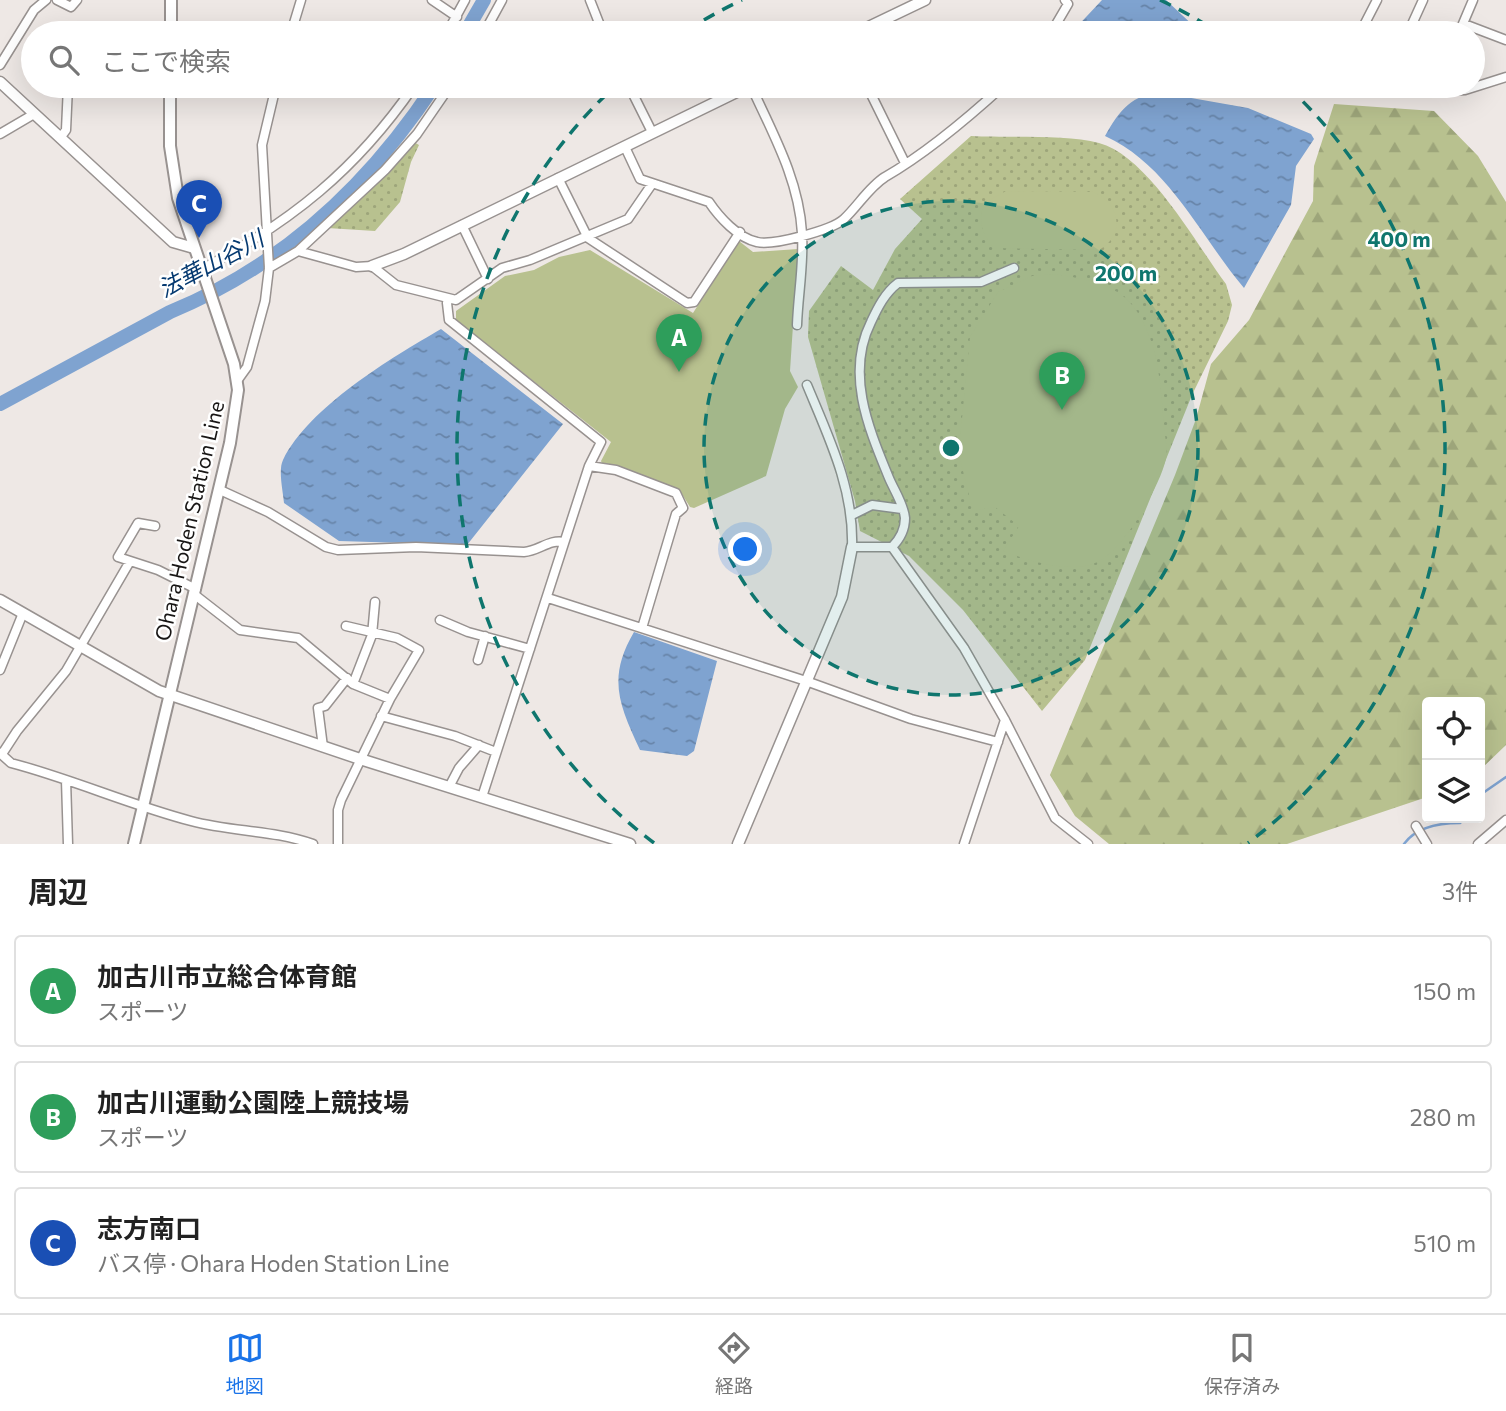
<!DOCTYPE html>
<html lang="ja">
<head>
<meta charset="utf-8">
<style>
	body { margin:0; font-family:Commissioner,"Noto Sans JP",sans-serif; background:#f6f6f6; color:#222 }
	.controls { position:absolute; right:21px; bottom:21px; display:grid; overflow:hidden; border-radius:7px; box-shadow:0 7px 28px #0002 }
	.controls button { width:63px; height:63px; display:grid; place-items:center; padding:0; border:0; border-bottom:2px solid #e0e0e0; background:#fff; color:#222; font:35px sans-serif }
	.you { position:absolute; left:746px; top:550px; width:24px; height:24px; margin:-18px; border:5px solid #fff; border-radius:50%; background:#1a73e8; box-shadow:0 0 0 10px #1a73e833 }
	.badge { display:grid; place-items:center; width:46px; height:46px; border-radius:50%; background:#1a73e8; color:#fff; font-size:23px; font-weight:700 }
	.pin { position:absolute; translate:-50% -58px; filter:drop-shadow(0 2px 4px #0008) }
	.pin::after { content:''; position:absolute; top:37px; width:24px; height:21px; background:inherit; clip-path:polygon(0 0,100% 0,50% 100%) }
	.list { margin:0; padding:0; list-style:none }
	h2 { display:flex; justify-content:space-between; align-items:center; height:91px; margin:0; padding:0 28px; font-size:30px }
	h2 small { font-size:23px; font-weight:400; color:#767676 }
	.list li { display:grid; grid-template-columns:46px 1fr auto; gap:21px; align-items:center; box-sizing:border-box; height:112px; margin:0 14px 14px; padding:0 14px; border:2px solid #e0e0e0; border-radius:7px }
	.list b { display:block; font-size:26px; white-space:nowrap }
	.list p { margin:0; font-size:23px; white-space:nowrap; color:#767676 }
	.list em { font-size:23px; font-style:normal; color:#767676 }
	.icon { flex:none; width:38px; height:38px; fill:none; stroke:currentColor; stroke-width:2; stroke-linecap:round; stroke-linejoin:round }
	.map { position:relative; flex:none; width:1506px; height:844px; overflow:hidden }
	.search { position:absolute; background:#fff; box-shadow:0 7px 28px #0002; left:21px; right:21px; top:21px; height:77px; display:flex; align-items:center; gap:18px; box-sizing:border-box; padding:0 24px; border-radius:38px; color:#767676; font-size:26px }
	.sheet { height:469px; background:#fff }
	nav { display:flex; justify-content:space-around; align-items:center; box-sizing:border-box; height:98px; border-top:2px solid #e0e0e0; background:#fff; font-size:19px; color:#767676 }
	nav a { display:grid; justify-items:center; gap:4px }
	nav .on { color:#1a73e8 }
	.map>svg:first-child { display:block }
</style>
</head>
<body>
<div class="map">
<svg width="1506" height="844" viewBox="0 0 1506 844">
	<defs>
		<pattern id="grass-dots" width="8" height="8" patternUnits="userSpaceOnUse" patternTransform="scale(1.75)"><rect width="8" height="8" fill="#b8c18f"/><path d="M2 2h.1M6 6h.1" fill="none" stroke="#9da57a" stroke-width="1.8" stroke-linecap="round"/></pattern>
		<pattern id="forest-firs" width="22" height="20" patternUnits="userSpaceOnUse" patternTransform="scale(1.75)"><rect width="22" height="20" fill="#b8c18f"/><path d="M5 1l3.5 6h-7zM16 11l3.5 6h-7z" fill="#9da57a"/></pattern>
		<pattern id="water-ripples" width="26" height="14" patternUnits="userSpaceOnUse" patternTransform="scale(1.75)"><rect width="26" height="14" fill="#7fa3d0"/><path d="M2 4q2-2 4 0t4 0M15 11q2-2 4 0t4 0" fill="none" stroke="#6784a8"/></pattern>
	</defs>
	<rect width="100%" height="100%" fill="#eee8e5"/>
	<path fill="url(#grass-dots)" d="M971 136C1008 138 1065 134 1099 143 1148 156 1196 244 1226 284L1232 305 1228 321 1192 395 1085 660 1042 711 963 610 909 556 860 531 855 501 808 337 809 311 841 266 873 290 895 249 922 219 900 199Z
		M412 141 419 145 411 162 400 202 375 231 327 228 368 192Z"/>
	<path fill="url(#forest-firs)" d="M1334 104 1434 111 1478 156 1506 202V745L1480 770V702H1427V797L1287 844H1109L1075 816 1050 775 1175 475 1196 419 1211 364 1249 320 1313 201 1314 166Z"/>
	<path fill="#b8c18f" d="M1006 191 1094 192C1120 205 1126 234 1099 250L994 248C981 232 978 223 984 203Z
		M739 241 753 252 798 249 790 371 798 387 785 409 766 476 694 508 690 507 680 491 616 467 603 466 601 461 611 442 456 320V311L505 276 534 270 559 257 590 250 693 313Z
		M1056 274C1082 279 1116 283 1133 306 1159 340 1161 387 1164 428 1165 437 1168 450 1166 459 1159 488 1126 545 1101 560 1075 576 1029 561 1003 551L1019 526 995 507 973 511 961 463 960 439 970 337 998 292 1032 276Z"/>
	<path fill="url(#water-ripples)" d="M1102 0H1166L1198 30 1197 33H1071Z
		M1163 93 1248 108 1311 134 1314 139 1296 166 1291 205 1244 288C1200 236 1169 165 1105 136 1119 111 1132 93 1163 93Z
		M441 329 563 424 467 545 339 541 284 503C283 491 278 470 283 460 309 407 391 358 441 329Z
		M634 632 717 661 694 751 687 756 640 750C619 704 607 678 634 632Z"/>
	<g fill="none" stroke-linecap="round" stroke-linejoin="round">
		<path stroke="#7fa3d0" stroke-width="2.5" d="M1480 795 1506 777
			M1404 844C1416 827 1440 823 1460 823L1466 818"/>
		<path stroke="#7fa3d0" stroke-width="14" d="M465 33 484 0
			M0 404 170 312C282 266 368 186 434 86"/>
		<g stroke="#989290" stroke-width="11">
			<path id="minor" d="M57 0 71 7 77 0
				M432 0 457 17
				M590 0 603 33
				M1464 24 1506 40
				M291 33 301 0
				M447 33 465 0
				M484 33 502 0
				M1051 33 1068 4 1065 0
				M1360 33 1377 0
				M1408 33 1423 0
				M1459 33 1473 0
				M0 65 34 10 46 0
				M629 86 652 132
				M751 86C773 134 799 180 802 233 804 264 798 295 797 325
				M867 86 905 163
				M1432 86 1429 92 1465 90 1506 77
				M0 134 34 114
				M60 138 66 130 68 86
				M625 147 640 179 709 202C719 217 738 238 757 242 773 246 832 230 844 219 858 206 869 187 885 177 925 154 969 117 1003 86
				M558 178 588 238 687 303 694 302 740 232
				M462 225 488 279
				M298 251 385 170 417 134 450 86
				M269 268 298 251 356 267 372 266 396 285 456 300 502 268 530 260 628 219 652 184
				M202 269C291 222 356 170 414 86
				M447 303 449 320 601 442 589 466
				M237 381 247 367 265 301 269 268 262 145 276 86
				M807 385C829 438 854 489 852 547H892C900 539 905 530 905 518 904 505 894 490 889 478 869 429 845 374 871 322 878 307 885 293 898 283L981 282 1014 268
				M220 490 268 512 326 547 338 550 416 547 524 552C539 551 549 539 564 542
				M852 515 872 505 902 509
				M155 526 138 523 118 557 158 570 196 589
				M892 547 964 648 1005 720 1055 818 1088 844
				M195 595 240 630 298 638 353 684 390 699 341 800 338 810V844
				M548 598 806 681 911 719 998 742
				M440 620 468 632 530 649
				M346 626 397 638 419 650 390 699
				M478 660 485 636
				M0 670 23 613
				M353 684 372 635 375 602
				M381 716 455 736 496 752
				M323 747 318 708 325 706 347 678
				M0 753 11 763C72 779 130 805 191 821 232 832 273 830 313 844
				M2 754 17 731 66 671 129 563
				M66 780 68 844
				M449 787 459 768 479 745
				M482 797 589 466 616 470 676 493 683 508 676 514 642 628
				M1416 826 1427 844
				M964 844 1005 720
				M1478 844 1506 820"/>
		</g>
		<g stroke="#989290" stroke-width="13">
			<path id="tertiary" d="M856 33 925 0
				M0 82 173 242 194 248
				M372 266 404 254 749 86
				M0 600 159 691 360 759 630 844
				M738 844 842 597 852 547"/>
		</g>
		<g stroke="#989290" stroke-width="14">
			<path id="secondary" d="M171 33V0
				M134 844 230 443 238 390 234 364 178 198 170 146V86"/>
		</g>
		<use href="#minor" stroke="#fff" stroke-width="8"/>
		<use href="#tertiary" stroke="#fff" stroke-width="10"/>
		<use href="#secondary" stroke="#fff" stroke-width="10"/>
	</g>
	<circle cx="951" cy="448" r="247" fill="#0f766e" fill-opacity=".12"/>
	<g fill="none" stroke="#0f766e" stroke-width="3.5" stroke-dasharray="12 9">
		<circle cx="951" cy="448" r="247"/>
		<path d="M654 843A494 494 0 0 1 614 87M686 31A494 494 0 0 1 742 0M1160 0A494 494 0 0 1 1216 31M1288 87A494 494 0 0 1 1248 843"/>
	</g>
	<g text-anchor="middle" stroke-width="5" stroke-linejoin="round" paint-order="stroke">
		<g font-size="21" fill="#181615" stroke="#fff">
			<text transform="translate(190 521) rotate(-77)" y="7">Ohara Hoden Station Line</text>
		</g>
		<g font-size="23" font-style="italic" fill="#063a71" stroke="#fff">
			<text transform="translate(211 264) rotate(-28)" y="8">法華山谷川</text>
		</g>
	</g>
	<circle cx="951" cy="448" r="10" fill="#0f766e" stroke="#fff" stroke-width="3.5"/>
	<g font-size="21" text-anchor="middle" font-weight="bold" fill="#0f766e" stroke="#fff" stroke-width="5" stroke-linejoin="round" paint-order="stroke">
		<text x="1399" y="247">400 m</text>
		<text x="1126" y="281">200 m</text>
	</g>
</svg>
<div class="controls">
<button><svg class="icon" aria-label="locate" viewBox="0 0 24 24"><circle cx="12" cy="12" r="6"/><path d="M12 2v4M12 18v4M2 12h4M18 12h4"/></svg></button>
<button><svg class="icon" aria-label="layers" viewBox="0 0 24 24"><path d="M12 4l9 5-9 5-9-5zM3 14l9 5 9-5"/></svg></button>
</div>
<div class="you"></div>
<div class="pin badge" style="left:679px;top:372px;background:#2e9e5b">A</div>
<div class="pin badge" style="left:1062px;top:410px;background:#2e9e5b">B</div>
<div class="pin badge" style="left:199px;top:238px;background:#1a4fb4">C</div>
<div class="search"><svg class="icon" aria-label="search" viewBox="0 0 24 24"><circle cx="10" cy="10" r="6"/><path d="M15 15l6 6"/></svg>ここで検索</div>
</div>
<section class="sheet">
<h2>周辺<small>3件</small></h2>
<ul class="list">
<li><span class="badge" style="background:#2e9e5b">A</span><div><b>加古川市立総合体育館</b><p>スポーツ</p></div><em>150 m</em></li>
<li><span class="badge" style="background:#2e9e5b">B</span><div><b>加古川運動公園陸上競技場</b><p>スポーツ</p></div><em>280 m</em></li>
<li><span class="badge" style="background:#1a4fb4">C</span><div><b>志方南口</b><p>バス停 · Ohara Hoden Station Line</p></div><em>510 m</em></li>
</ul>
</section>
<nav>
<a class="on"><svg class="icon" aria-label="map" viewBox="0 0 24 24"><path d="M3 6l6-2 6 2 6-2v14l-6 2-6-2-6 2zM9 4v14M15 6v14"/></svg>地図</a>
<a><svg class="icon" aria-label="directions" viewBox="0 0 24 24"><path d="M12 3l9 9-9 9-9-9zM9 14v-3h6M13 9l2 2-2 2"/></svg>経路</a>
<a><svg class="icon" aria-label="saved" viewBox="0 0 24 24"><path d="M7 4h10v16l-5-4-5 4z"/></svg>保存済み</a>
</nav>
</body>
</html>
